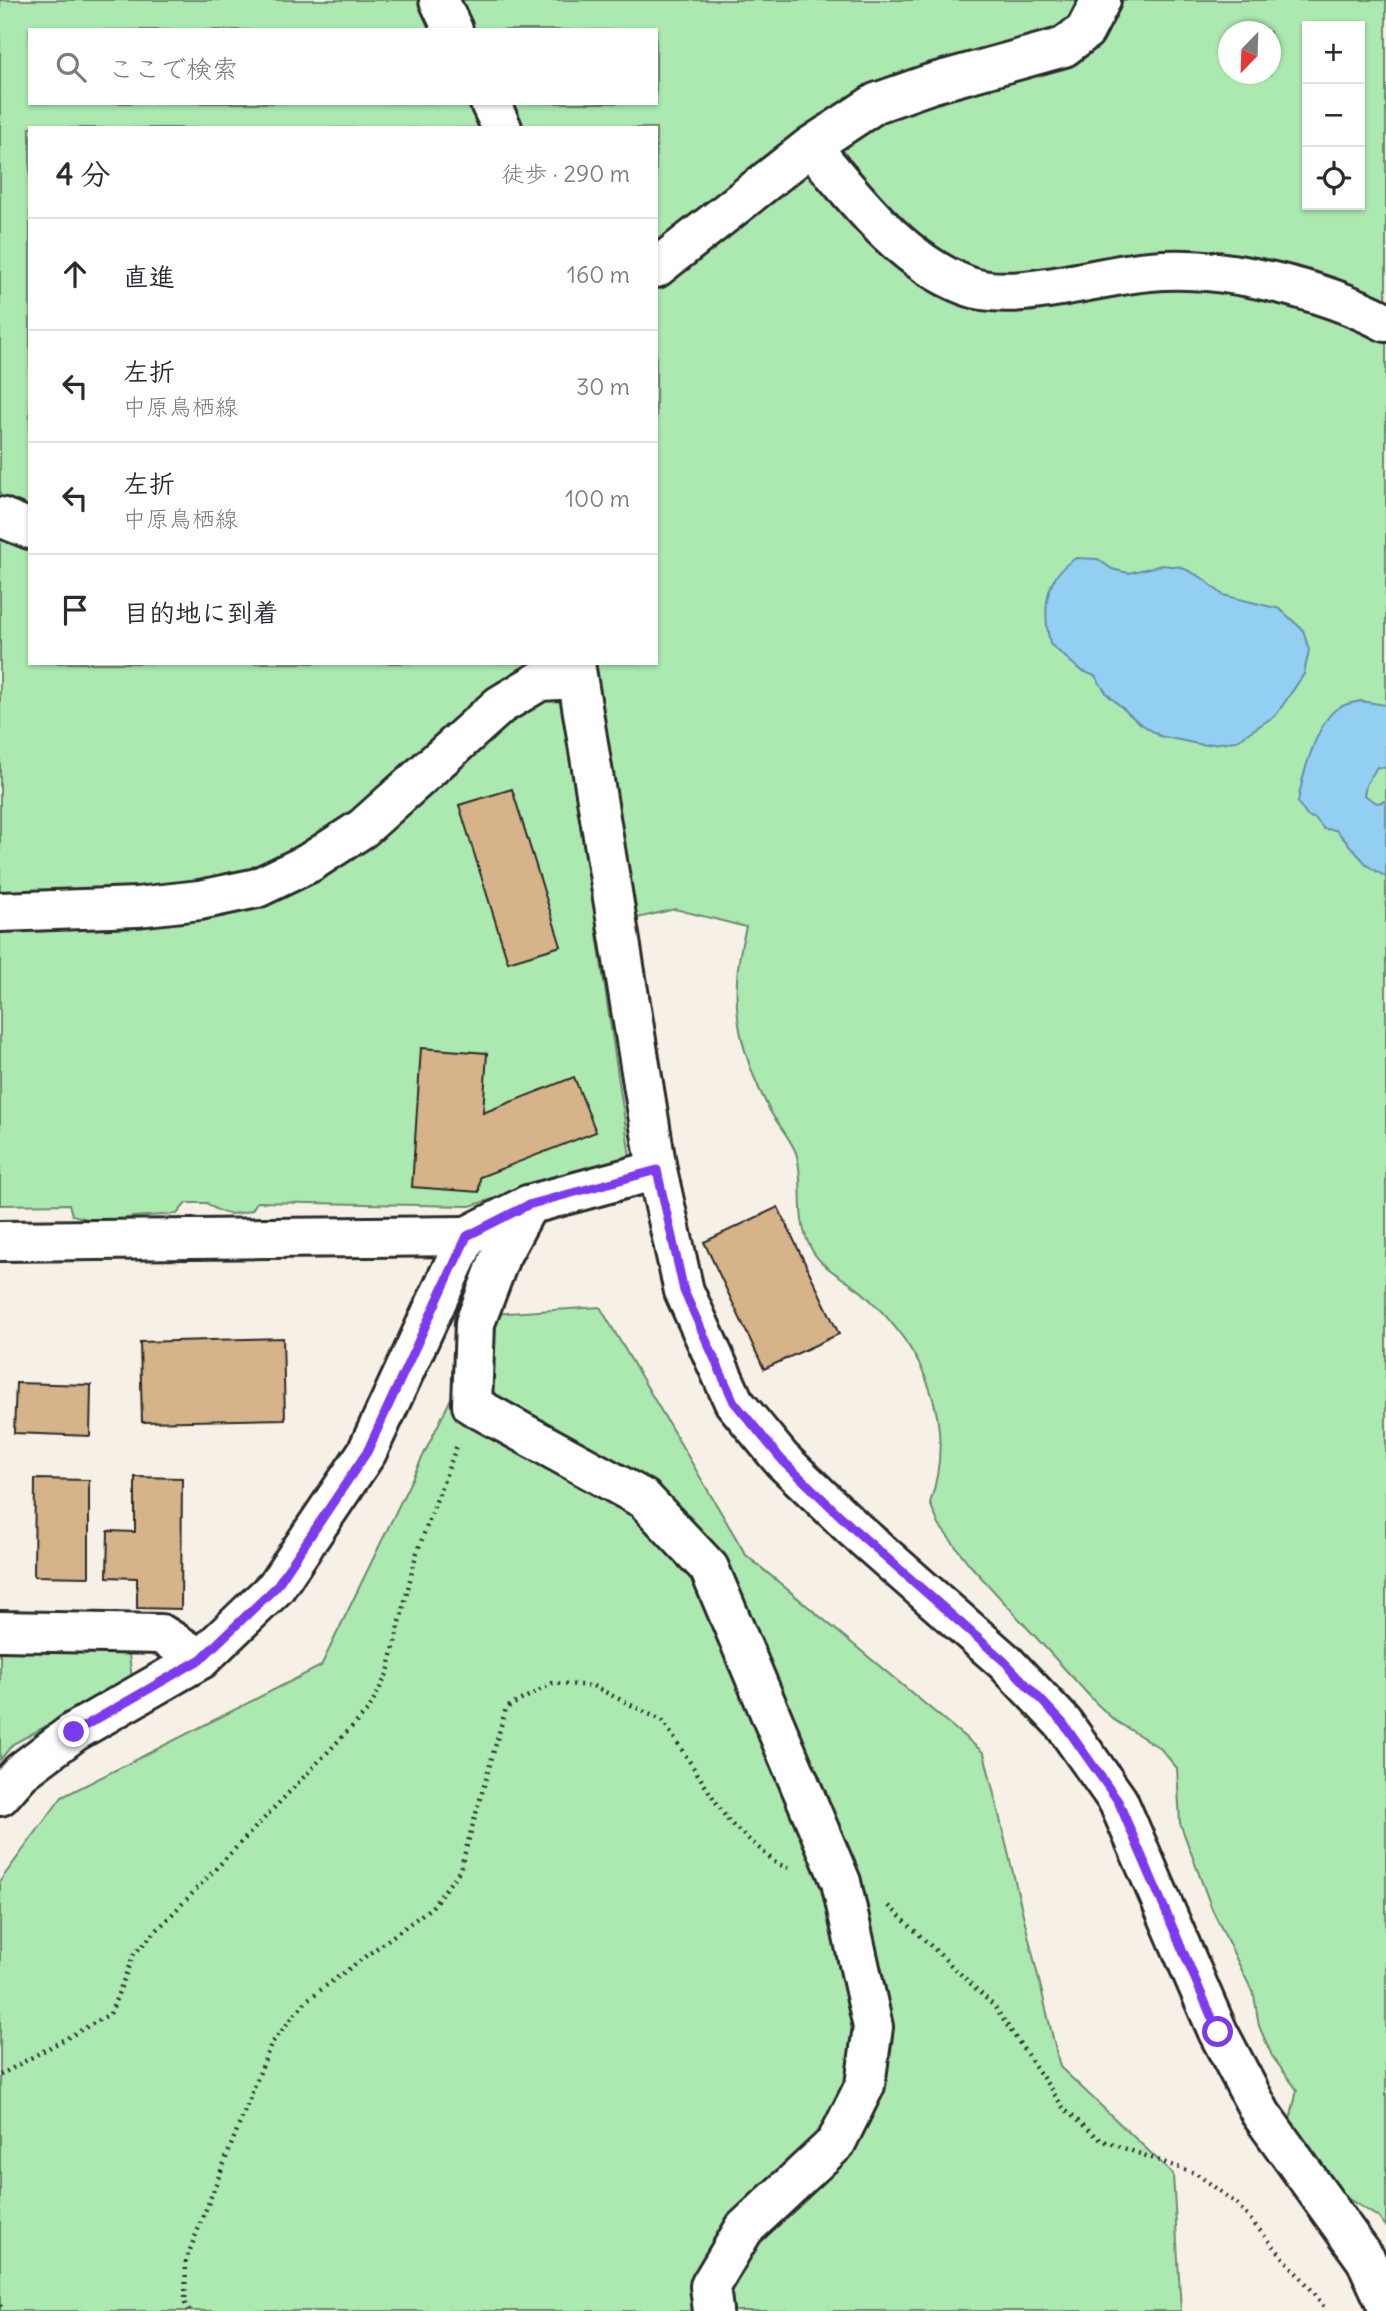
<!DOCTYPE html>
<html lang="ja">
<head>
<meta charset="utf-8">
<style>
	body { margin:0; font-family:Delius,"Klee One",sans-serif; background:#f7f7f7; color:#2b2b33 }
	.controls { position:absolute; right:21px; top:21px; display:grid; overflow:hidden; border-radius:0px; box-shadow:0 2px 5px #0004 }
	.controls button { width:63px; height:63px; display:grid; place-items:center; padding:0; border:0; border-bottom:2px solid #e1e1e2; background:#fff; color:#2b2b33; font:35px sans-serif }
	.compass { position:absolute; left:1218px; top:21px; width:63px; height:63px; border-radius:50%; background:#fff; box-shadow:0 2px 5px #0004; rotate:203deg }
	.stop { position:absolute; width:21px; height:21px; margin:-16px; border:5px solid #7c3aed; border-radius:50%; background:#fff }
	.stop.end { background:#7c3aed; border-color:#fff; box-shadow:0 2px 7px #0008 }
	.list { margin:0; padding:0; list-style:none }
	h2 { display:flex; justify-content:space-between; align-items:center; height:91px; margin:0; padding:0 28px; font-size:30px }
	h2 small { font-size:23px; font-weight:400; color:#7c7c81 }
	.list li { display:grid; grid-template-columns:46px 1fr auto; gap:21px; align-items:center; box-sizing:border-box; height:112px; padding:0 28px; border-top:2px solid #e1e1e2 }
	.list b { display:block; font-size:26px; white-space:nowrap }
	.list p { margin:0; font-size:23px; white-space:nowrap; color:#7c7c81 }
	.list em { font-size:23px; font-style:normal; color:#7c7c81 }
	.icon { flex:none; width:38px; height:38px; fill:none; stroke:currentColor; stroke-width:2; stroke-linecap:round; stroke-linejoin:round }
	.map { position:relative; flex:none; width:1386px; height:2311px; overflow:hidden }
	.search { position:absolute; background:#fff; box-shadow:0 2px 5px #0004; left:28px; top:28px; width:630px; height:77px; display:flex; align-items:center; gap:18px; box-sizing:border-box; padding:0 24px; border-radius:0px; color:#7c7c81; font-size:26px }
	.panel { position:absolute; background:#fff; box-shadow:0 2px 5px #0004; left:28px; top:126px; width:630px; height:539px; border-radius:0px }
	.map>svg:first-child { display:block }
</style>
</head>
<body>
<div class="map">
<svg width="1386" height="2311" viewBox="0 0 1386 2311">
	<rect width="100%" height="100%" fill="#f7f0e7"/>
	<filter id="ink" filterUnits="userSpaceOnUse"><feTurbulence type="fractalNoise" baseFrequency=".0143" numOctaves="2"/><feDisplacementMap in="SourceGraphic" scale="14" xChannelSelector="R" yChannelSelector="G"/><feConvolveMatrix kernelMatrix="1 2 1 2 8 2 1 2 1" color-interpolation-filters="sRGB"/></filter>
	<g filter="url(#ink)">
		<path fill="#abe9b0" stroke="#6b8a6e" stroke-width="2" fill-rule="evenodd" d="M0 0H1386V2226L1378 2217 1337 2192 1290 2120 1297 2090 1272 2056 1259 2026 1254 1995 1212 1909 1180 1823 1177 1768 1160 1748 1114 1720 1095 1702 970 1565 939 1525 930 1503C957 1422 925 1350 864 1294 846 1278 824 1271 812 1250 794 1220 805 1188 797 1156 793 1141 778 1125 770 1111 737 1048 727 996 746 927L675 909 596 928 630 1156 470 1206 257 1202 252 1210C233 1216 222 1216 207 1203H186L177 1214 132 1217 104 1223 72 1215 69 1204 0 1205ZM1307 26H1360V205H1307ZM30 30H656V103H30ZM1228 32H1270V74H1228ZM30 128H656V663H30Z
			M600 1307 746 1555 984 1753 1060 2067 1173 2174 1181 2311H0V1881L62 1797 321 1666 492 1314Z
			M0 1646 128 1647 132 1679 13 1744 0 1760Z"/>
		<path fill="#93cff3" stroke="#698da3" stroke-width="2" d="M1076 558 1098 559 1112 569 1129 573 1162 565 1181 567 1201 577 1223 595 1280 609 1303 630 1309 650 1304 674 1276 715 1236 741 1203 745 1160 736 1138 722 1107 694 1095 676 1080 670 1050 644C1043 611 1043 577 1076 558Z
			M1360 701 1386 705V768L1377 767 1366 785 1364 795 1377 803 1386 801V877L1368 866 1336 830 1324 829 1316 819 1307 816 1298 803C1301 780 1317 720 1338 708 1344 704 1353 703 1360 701Z"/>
		<path fill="#d6b388" stroke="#2b2b2b" stroke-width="2" d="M512 789 561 946 508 962 459 805Z
			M421 1048 487 1053 483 1113 574 1077 596 1132 480 1177 479 1192 412 1187Z
			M778 1207 839 1334 764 1369 704 1242Z
			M283 1338 285 1419 142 1422 140 1342Z
			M16 1383 91 1385 90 1436 14 1433Z
			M135 1477 182 1478 181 1609 137 1608V1578L107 1577 108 1531 135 1532Z
			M35 1479 89 1480V1577L34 1576Z"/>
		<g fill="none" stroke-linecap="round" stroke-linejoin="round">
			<g stroke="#2b2b2b" stroke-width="44">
				<path id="minor" d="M439 0 453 30
					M490 103 502 128
					M811 146C855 198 901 261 967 286 1015 304 1098 275 1150 271 1222 264 1322 289 1386 322
					M656 268 811 146 876 103 930 84 1064 47 1085 31 1101 0
					M0 517 30 529
					M575 663 657 1170 684 1291 734 1402 782 1460 855 1530 1005 1662 1063 1723 1118 1801 1218 2032 1261 2114 1366 2260 1386 2303
					M0 912 137 907 200 900 257 888 309 863 363 828 500 705 540 681 577 679
					M528 1205 500 1257 475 1323 472 1405 644 1499 709 1568 841 1882 873 2027 865 2085 836 2143 744 2229 710 2286 713 2311
					M0 1241 467 1236
					M0 1631 161 1634 201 1659"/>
			</g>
			<g stroke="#2b2b2b" stroke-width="44">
				<path id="major" d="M0 1796 21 1772 74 1732 201 1659 276 1587 367 1452 467 1236 528 1205 657 1170"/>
			</g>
			<path stroke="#2b2b2b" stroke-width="4.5" stroke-dasharray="2 5" stroke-linecap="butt" d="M889 1906 994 2006 1065 2110 1101 2140 1197 2174 1236 2203 1316 2295 1326 2311
				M0 2075 110 2014 134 1954 370 1708 388 1672 416 1555 457 1445
				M0 2305 2 2311
				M189 2311 185 2303 186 2260 271 2044 307 2000 432 1907 460 1870 506 1708 553 1683 593 1686 663 1721 729 1822 777 1864 790 1868"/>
			<use href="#minor" stroke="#fff" stroke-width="38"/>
			<use href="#major" stroke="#fff" stroke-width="38"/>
		</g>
	</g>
	<g fill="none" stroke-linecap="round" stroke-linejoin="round" filter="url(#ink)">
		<path stroke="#7c3aed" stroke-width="9" d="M74 1732 201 1659 276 1587 367 1452 467 1236 528 1205 657 1170 684 1291 734 1402 782 1460 855 1530 1005 1662 1063 1723 1118 1801 1218 2032"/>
	</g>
</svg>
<div class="controls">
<button>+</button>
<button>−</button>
<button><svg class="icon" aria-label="locate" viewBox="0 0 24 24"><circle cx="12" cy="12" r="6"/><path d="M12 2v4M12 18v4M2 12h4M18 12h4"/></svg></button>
</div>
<svg class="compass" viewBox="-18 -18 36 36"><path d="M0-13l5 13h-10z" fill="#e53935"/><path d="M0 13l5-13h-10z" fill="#7c7c81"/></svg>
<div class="stop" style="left:1218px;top:2032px"></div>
<div class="stop end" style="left:74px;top:1732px"></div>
<div class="search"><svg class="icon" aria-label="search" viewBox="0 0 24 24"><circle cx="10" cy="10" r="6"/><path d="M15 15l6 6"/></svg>ここで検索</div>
<section class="panel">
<h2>4 分<small>徒歩 · 290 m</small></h2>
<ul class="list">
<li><svg class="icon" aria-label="ahead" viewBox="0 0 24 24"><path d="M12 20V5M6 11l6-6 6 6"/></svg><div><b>直進</b></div><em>160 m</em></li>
<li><svg class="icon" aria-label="left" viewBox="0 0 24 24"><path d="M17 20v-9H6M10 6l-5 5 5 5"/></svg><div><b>左折</b><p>中原鳥栖線</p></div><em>30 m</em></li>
<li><svg class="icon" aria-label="left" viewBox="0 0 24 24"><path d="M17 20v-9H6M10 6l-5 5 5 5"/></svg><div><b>左折</b><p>中原鳥栖線</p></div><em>100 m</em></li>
<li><svg class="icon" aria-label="arrive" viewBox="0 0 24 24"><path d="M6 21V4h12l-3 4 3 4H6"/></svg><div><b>目的地に到着</b></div></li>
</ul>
</section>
</div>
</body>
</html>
